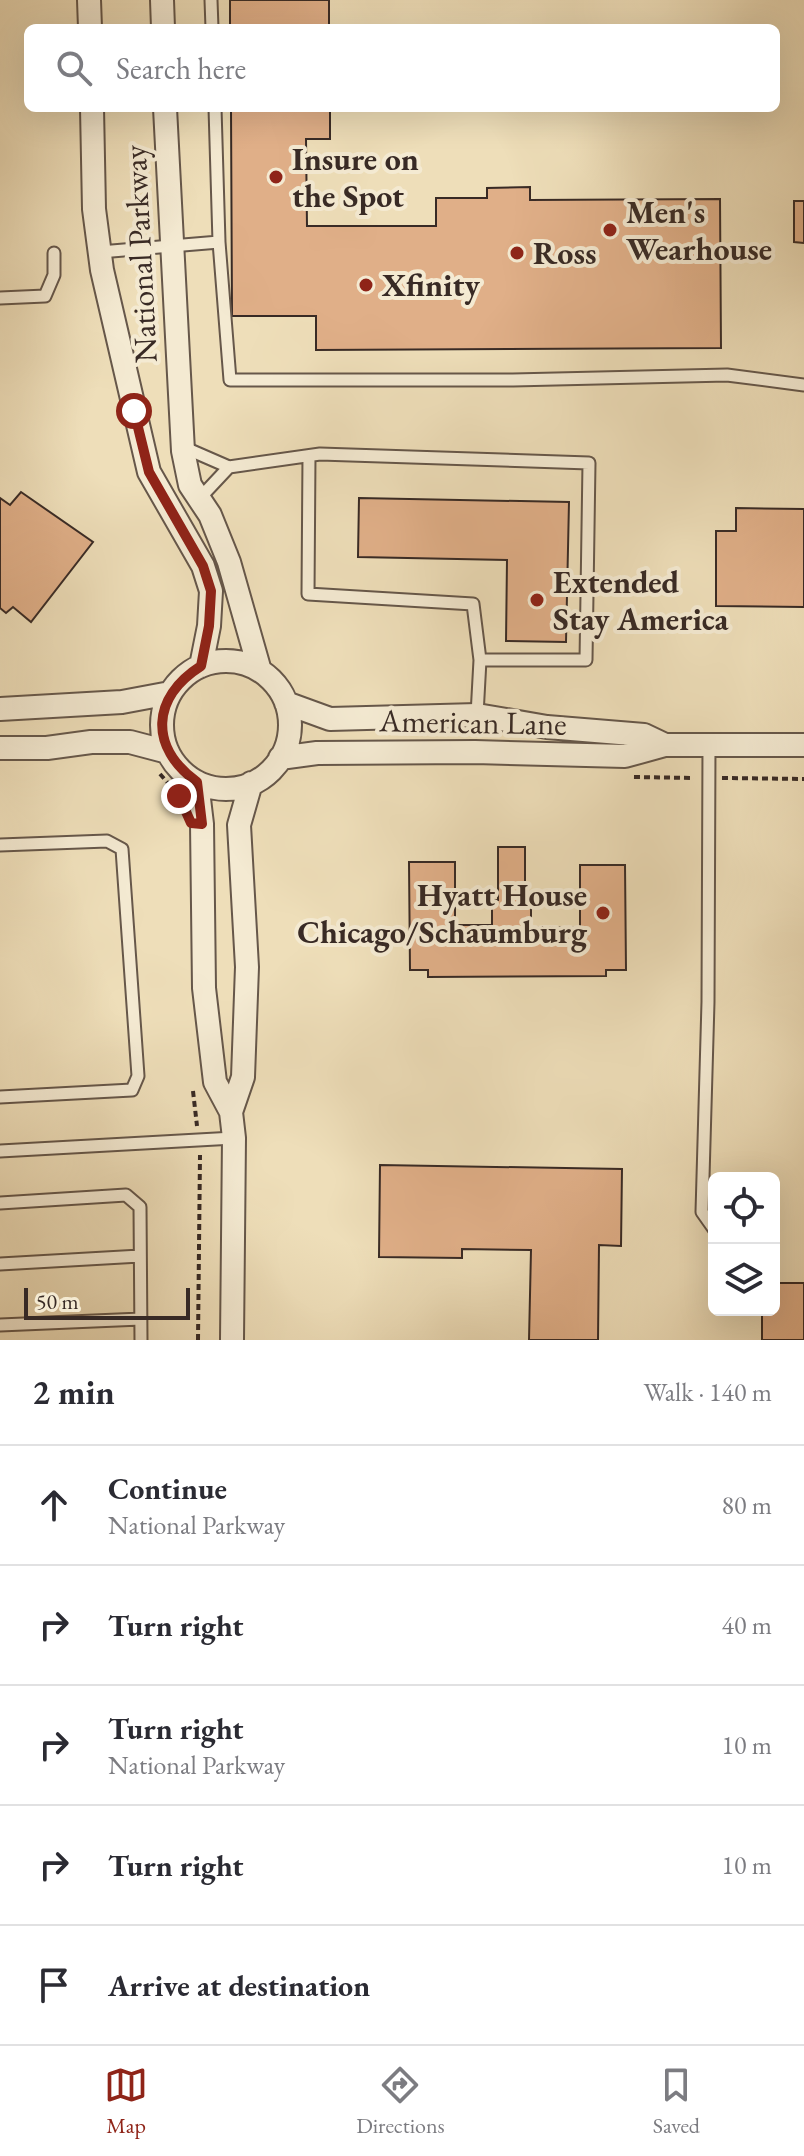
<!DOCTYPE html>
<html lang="en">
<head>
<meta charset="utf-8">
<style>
	body { margin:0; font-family:"EB Garamond",serif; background:#f2f2f3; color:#2b2b33 }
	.controls { position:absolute; right:24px; bottom:24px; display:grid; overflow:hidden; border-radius:12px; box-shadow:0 8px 32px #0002 }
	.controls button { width:72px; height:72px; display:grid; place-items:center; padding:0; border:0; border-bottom:2px solid #e1e1e2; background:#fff; color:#2b2b33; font:40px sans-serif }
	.scale { position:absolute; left:24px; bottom:20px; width:166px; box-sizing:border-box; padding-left:8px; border:4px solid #382a25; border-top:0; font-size:22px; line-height:28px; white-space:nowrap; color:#382a25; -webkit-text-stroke:6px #f4ead2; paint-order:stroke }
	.stop { position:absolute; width:24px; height:24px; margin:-18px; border:6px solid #8f2418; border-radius:50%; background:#fff }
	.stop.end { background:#8f2418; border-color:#fff; box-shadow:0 2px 8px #0008 }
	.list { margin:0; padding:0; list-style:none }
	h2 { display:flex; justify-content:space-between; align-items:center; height:104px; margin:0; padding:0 32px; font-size:34px }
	h2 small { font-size:26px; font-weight:400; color:#7c7c81 }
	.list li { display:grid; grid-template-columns:52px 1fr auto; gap:24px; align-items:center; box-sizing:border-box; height:120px; padding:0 32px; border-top:2px solid #e1e1e2 }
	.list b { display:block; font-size:30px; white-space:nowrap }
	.list p { margin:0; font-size:26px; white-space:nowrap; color:#7c7c81 }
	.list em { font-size:26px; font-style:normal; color:#7c7c81 }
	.icon { flex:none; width:44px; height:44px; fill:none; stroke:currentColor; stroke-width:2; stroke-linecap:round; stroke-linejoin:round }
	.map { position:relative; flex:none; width:804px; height:1340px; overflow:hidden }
	.search { position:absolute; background:#fff; box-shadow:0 8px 32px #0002; left:24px; right:24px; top:24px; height:88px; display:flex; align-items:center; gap:20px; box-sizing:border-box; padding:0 28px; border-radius:12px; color:#7c7c81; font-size:30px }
	.sheet { height:704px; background:#fff }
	nav { display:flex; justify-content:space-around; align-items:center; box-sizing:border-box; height:112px; border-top:2px solid #e1e1e2; background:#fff; font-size:22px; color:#7c7c81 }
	nav a { display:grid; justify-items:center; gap:4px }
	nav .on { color:#8f2418 }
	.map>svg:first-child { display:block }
</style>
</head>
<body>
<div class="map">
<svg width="804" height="1340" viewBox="0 0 804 1340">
	<rect width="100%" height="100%" fill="#eedeb9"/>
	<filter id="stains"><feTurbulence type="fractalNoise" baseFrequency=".0025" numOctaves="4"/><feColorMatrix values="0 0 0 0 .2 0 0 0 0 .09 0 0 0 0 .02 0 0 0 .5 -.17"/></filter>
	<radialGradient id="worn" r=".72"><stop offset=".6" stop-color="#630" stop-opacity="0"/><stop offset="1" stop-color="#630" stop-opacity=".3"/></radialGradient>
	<path fill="#e0af88" stroke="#382a25" stroke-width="2" d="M230 0H329V28H230Z
		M231 108H330V139H306L307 226H436V198H487V188L530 187V200L720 199 721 348 316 350V316H232Z
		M794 201H804V243L794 242Z
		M21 492 93 542 31 622 13 607 6 613 0 608V498L10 505Z
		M359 498 569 502 566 642 506 641 507 560 358 557Z
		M736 508 804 509V607L716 606V531H736Z
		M498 847H525V900H531V927H580V865H625L626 970H606V976L428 977V970H410L409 862H455V925H492V900H498Z
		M380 1165 622 1169 621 1246 599 1245 598 1340H529L531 1250 462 1249V1258L379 1257Z
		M778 1283H804V1340H762V1311L774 1310V1289H777Z"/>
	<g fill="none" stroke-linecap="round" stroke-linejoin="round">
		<g stroke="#66574a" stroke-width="15">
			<path id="service" d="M211 0 212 28
				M215 108 219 242
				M100 252 219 242 230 380H513L727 375 804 385
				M0 298 45 296 54 275V253
				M183 447 229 467 320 454 589 463 586 660H480L477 715
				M309 456 308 594 473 604 480 660
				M199 499 229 467
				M709 745 708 1002 702 1212 714 1229
				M0 845 107 841 122 849 138 1076 132 1090 0 1097
				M0 1151 234 1138
				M0 1203 126 1195 140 1207 141 1340
				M0 1264 140 1256
				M0 1325 141 1319"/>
		</g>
		<g stroke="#66574a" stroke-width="26">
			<path id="minor" d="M89 0 90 28
				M162 0 163 28
				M92 108 94 209 102 270 149 472 203 566 211 591 209 626 201 666
				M165 108 183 451 190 485 210 515 229 562 260 671
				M162 725a64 64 0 1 1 128 0a64 64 0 1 1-128 0Z
				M286 703 330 719 477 715 547 727 644 735 665 745
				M0 709 122 702 170 693
				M0 748H47L91 742H130L168 752
				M280 758 317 753 475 752 625 756 665 745H804
				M197 782 202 824 204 988 215 1082 231 1112 234 1138 232 1340
				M231 1112 243 1077 247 967 239 825 251 783"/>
		</g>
		<path stroke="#382a25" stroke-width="4" stroke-dasharray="6 4" stroke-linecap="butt" d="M160 774 175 791
			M634 777 694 778
			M722 778 804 779
			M193 1091 197 1126
			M198 1340 200 1155"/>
		<use href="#service" stroke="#f4ead2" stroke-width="11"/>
		<use href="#minor" stroke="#f4ead2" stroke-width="22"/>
	</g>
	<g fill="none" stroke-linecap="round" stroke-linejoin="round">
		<path stroke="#8f2418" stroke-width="10" d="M134 411 149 472 203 566 211 591 209 626 201 666C151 698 149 747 197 782L202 824 191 823 179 796"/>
	</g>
	<g fill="#8f2418" stroke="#f4ead2" stroke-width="3">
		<circle cx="276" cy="177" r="8"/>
		<circle cx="610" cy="230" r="8"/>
		<circle cx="517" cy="253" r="8"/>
		<circle cx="366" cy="285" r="8"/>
		<circle cx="537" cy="600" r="8"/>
		<circle cx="603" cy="913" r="8"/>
	</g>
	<g text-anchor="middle" stroke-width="8" stroke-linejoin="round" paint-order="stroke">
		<g font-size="32" font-weight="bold" fill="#382a25" stroke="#f4ead2" text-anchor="start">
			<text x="292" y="170">Insure on<tspan x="292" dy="37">the Spot</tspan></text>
			<text x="626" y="223">Men's<tspan x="626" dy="37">Wearhouse</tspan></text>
			<text x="533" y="264">Ross</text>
			<text x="382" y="296">Xfinity</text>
			<text x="553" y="593">Extended<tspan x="553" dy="37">Stay America</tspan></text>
			<text x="587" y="906" text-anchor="end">Hyatt House<tspan x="587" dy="37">Chicago/Schaumburg</tspan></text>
		</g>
		<g font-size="32" fill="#382a25" stroke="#f4ead2">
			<text transform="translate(140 254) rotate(-93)" y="11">National Parkway</text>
			<text transform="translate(473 722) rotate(1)" y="11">American Lane</text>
		</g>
	</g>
	<rect width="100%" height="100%" filter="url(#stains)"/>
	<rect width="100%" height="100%" fill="url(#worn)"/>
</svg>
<div class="controls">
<button><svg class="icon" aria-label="locate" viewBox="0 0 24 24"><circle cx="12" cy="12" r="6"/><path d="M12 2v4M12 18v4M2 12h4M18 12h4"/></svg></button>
<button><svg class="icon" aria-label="layers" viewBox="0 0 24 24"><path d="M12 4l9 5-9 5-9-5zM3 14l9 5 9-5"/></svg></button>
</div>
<div class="scale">50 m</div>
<div class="stop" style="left:134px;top:411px"></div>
<div class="stop end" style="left:179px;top:796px"></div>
<div class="search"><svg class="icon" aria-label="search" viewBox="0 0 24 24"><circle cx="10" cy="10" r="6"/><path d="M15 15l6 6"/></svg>Search here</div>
</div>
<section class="sheet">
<h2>2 min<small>Walk · 140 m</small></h2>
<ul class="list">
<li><svg class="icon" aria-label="ahead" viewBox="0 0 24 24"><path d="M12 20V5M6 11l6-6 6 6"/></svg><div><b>Continue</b><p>National Parkway</p></div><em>80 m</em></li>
<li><svg class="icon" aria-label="right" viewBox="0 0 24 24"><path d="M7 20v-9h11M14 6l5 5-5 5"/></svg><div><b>Turn right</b></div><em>40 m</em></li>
<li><svg class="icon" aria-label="right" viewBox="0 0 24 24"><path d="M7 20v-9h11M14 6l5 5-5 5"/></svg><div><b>Turn right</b><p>National Parkway</p></div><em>10 m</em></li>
<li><svg class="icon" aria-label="right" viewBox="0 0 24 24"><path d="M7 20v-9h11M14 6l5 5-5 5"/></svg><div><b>Turn right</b></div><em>10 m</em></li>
<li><svg class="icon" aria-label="arrive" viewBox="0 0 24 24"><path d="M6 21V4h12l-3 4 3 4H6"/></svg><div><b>Arrive at destination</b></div></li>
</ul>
</section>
<nav>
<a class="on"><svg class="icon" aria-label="map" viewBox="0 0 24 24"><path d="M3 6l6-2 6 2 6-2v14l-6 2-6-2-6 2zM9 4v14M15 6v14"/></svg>Map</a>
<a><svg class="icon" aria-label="directions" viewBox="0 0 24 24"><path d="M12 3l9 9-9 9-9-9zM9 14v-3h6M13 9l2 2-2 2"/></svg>Directions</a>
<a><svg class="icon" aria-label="saved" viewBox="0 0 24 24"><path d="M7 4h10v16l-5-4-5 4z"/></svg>Saved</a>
</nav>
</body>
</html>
